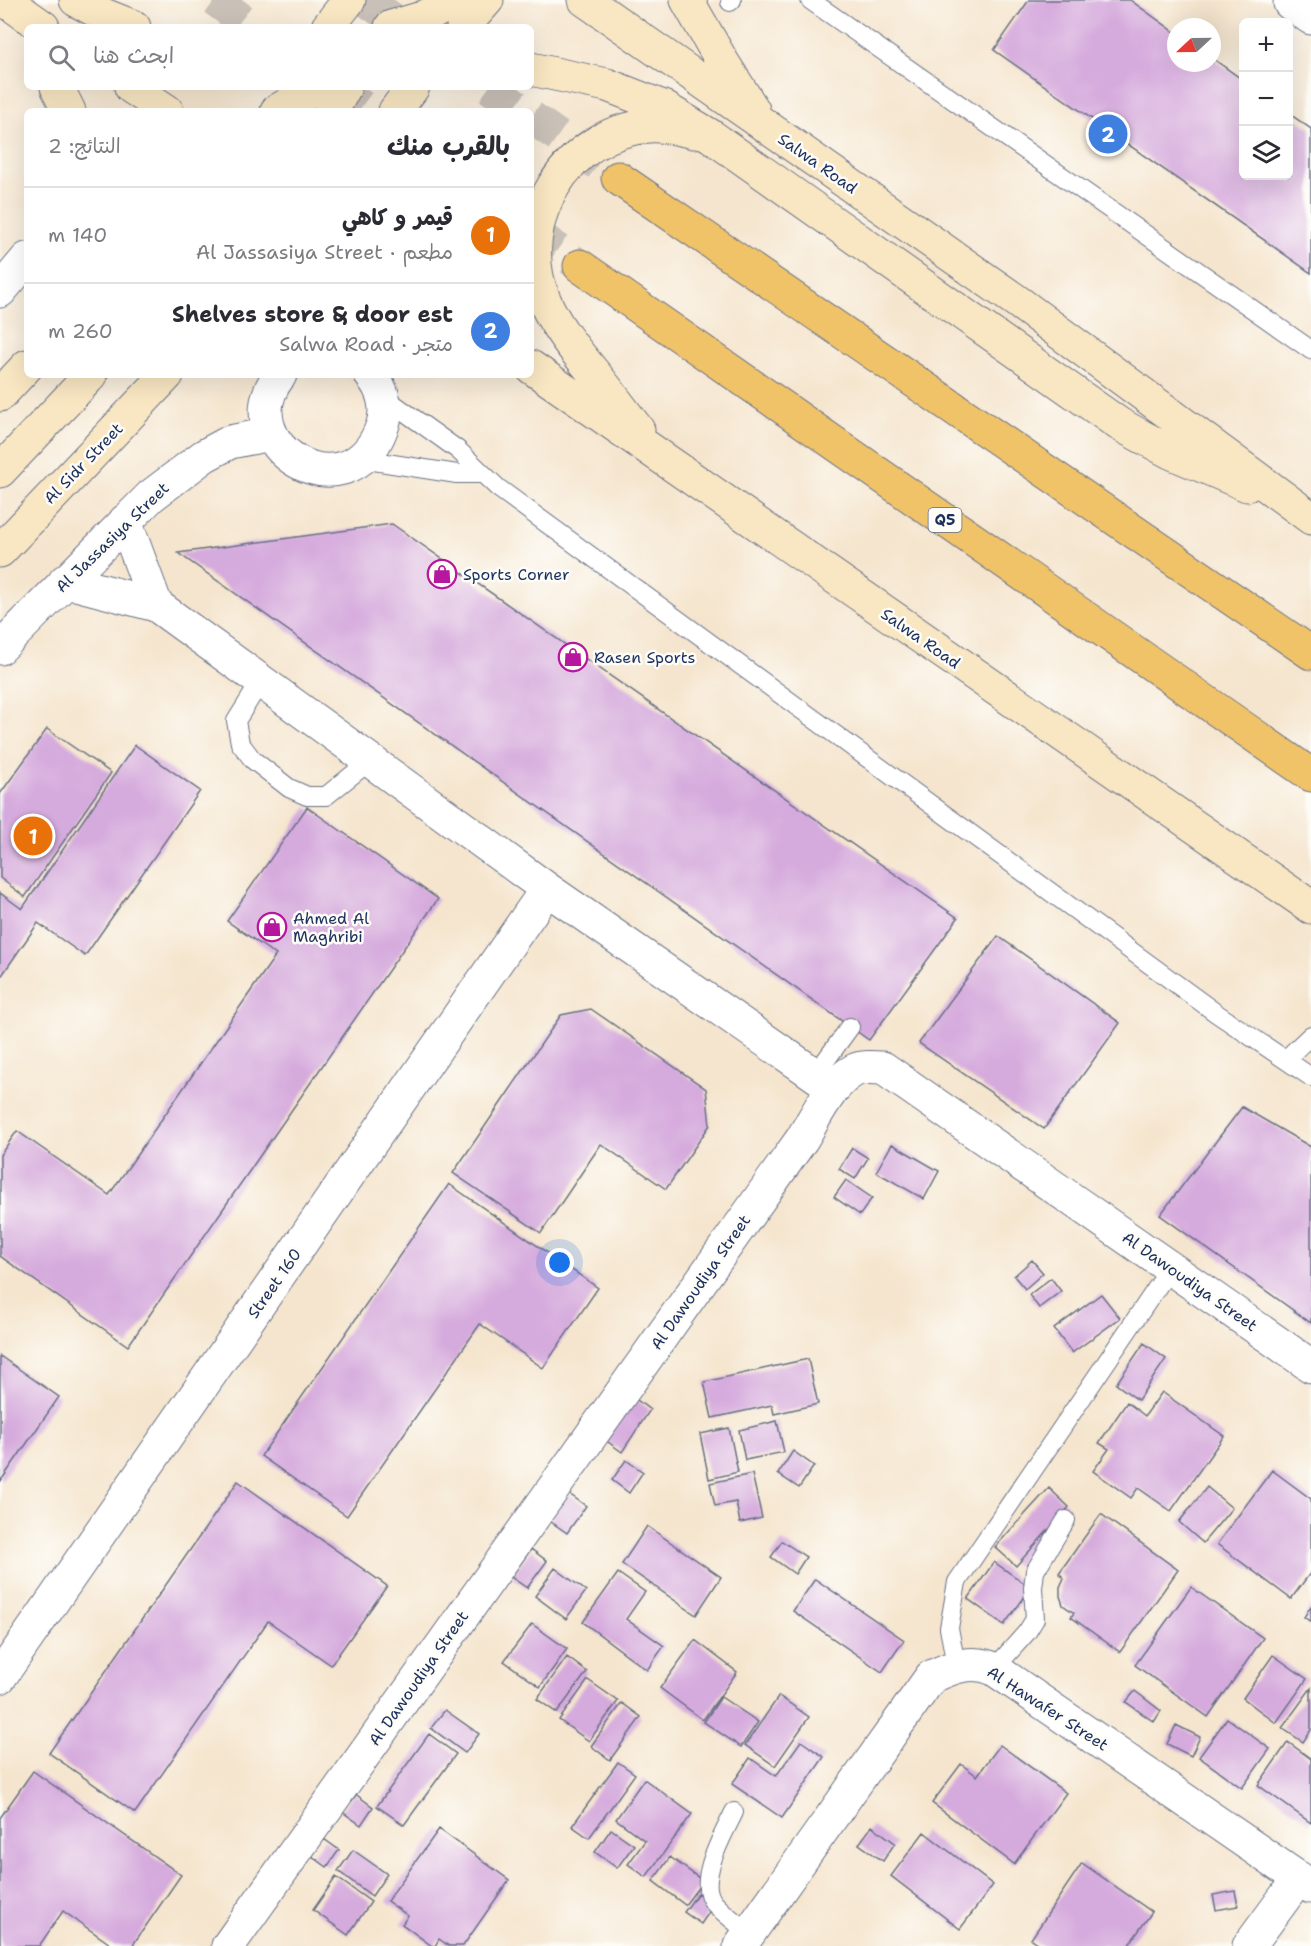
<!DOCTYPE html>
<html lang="ar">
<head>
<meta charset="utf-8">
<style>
	body { margin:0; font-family:"Shantell Sans","Playpen Sans Arabic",sans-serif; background:#f2f2f3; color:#2b2b33; direction:rtl }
	.controls { position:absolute; right:18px; top:18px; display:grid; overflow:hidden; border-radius:9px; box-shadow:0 6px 24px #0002 }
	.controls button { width:54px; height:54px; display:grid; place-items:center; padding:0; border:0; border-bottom:2px solid #e1e1e2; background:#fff; color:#2b2b33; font:30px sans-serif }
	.compass { position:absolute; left:1167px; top:18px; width:54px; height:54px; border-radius:50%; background:#fff; box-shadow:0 6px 24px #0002; rotate:248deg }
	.you { position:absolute; left:560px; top:1263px; width:21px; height:21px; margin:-15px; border:4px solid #fff; border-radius:50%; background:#1a73e8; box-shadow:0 0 0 9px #1a73e833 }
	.badge { display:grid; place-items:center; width:39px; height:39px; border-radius:50%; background:#b5179e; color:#fff; font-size:20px; font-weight:700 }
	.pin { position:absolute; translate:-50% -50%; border:3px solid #fff; box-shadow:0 2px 6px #0006 }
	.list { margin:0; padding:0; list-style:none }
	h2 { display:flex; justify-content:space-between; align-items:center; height:78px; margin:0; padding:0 24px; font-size:26px }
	h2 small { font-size:20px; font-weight:400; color:#7c7c81 }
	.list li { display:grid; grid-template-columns:39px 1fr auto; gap:18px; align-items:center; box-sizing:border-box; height:96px; padding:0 24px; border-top:2px solid #e1e1e2 }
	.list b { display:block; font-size:22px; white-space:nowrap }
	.list p { margin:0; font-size:20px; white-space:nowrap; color:#7c7c81 }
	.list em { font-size:20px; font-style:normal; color:#7c7c81 }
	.icon { flex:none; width:33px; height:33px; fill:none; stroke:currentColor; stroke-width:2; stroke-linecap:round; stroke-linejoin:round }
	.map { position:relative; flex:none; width:1311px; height:1946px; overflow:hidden; direction:ltr }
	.search { position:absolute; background:#fff; box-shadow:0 6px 24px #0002; left:24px; top:24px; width:510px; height:66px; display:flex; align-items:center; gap:15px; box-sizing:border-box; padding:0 21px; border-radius:9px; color:#7c7c81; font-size:22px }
	.panel { position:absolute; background:#fff; box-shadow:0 6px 24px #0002; left:24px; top:108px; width:510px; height:270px; border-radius:9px; direction:rtl }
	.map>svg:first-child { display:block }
</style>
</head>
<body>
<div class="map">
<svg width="1311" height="1946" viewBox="0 0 1311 1946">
	<rect width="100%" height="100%" fill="#fdfcf7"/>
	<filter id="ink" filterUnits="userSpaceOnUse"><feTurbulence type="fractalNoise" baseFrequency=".0167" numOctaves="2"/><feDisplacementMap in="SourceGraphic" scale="12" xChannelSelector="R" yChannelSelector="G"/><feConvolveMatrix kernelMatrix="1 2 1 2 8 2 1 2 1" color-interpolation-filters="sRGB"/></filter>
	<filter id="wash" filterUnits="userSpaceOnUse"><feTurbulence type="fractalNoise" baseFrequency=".008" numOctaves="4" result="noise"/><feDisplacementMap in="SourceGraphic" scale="24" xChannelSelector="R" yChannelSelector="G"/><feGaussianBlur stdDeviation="1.35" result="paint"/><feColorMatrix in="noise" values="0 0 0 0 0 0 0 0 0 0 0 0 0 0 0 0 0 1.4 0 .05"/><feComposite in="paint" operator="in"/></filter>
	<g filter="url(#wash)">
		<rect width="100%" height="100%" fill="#f5e5ce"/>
		<g id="blocks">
			<path fill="#d5aadd" d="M1029 0H1130L1176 33V63H1212V58L1244 81V176H1288V113L1311 129V273L994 50Z
				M392 524 958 918 869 1040 178 553Z
				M47 729 111 773 25 897 0 878V794Z
				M135 745 200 791 85 956 38 923 0 978V893L22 909Z
				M307 807 438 899 128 1346 0 1256V1155L17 1131 109 1195 276 955 227 921Z
				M998 936 1120 1023 1044 1129 919 1043Z
				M591 1009 706 1089 710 1125 666 1189 601 1144 541 1233 453 1173 561 1015Z
				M1242 1107 1311 1147V1323L1160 1215Z
				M892 1144 939 1171 924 1199 876 1172Z
				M852 1148 868 1158 855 1179 839 1169Z
				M846 1180 872 1198 860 1215 834 1197Z
				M449 1184 598 1288 543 1368 480 1324 347 1516 261 1456Z
				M1032 1260 1043 1273 1025 1289 1014 1276Z
				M1051 1278 1061 1291 1039 1308 1029 1295Z
				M1101 1294 1120 1318 1072 1353 1054 1329Z
				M1144 1343 1166 1359 1138 1400 1116 1384Z
				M0 1356 59 1397 0 1482Z
				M808 1359 818 1404 774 1414 772 1405 712 1418 704 1382Z
				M1162 1392 1224 1436 1171 1511 1138 1488 1131 1498 1093 1471 1109 1449 1099 1443 1127 1402 1145 1416Z
				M633 1397 650 1410 622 1452 604 1439Z
				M777 1421 784 1452 745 1460 739 1430Z
				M729 1428 738 1472 709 1479 700 1434Z
				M793 1451 814 1466 799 1488 778 1474Z
				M626 1460 643 1472 629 1493 612 1480Z
				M1272 1470 1311 1499V1572L1291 1599 1217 1544Z
				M752 1474 762 1518 740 1523 736 1502 715 1506 710 1483Z
				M238 1481 387 1586 331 1665 268 1621 135 1813 49 1753Z
				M1207 1487 1232 1508 1203 1543 1179 1522Z
				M1049 1488 1069 1507 1016 1566 995 1547Z
				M569 1494 586 1506 567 1533 550 1521Z
				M1101 1514 1178 1570 1120 1652 1071 1617 1074 1613 1063 1605 1060 1596V1587L1064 1578 1059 1573Z
				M647 1526 721 1577 696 1615 622 1564Z
				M782 1541 806 1557 795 1574 771 1557Z
				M531 1549 547 1561 527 1588 511 1577Z
				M994 1562 1031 1588 1004 1625 968 1599Z
				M555 1568 586 1591 566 1619 535 1596Z
				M618 1573 645 1592 626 1619 664 1646 647 1670 583 1622Z
				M815 1579 904 1640 882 1672 793 1611Z
				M1191 1587 1263 1638 1208 1717 1135 1665Z
				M1311 1606V1622L1304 1617Z
				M532 1624 567 1649 540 1687 504 1661Z
				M695 1640 737 1672 703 1720 660 1688Z
				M1273 1655 1307 1679 1276 1723 1243 1698Z
				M567 1657 587 1672 557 1713 537 1699Z
				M588 1680 618 1701 589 1741 559 1720Z
				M1311 1688V1730L1303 1742 1282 1728Z
				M1135 1691 1161 1711 1154 1722 1126 1702Z
				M779 1696 809 1717 775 1766 745 1745Z
				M721 1697 758 1722 741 1747 704 1722Z
				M622 1703 641 1717 610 1760 591 1746Z
				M445 1710 479 1734 465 1753 431 1728Z
				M1227 1718 1270 1749 1242 1788 1199 1757Z
				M1176 1725 1200 1737 1191 1756 1167 1744Z
				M429 1734 456 1754 404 1825 377 1806Z
				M801 1741 824 1757 782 1818 732 1784 750 1758 776 1776Z
				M1288 1742 1311 1759V1823L1258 1785Z
				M1000 1745 1066 1793 1014 1864 932 1803 961 1764 977 1776Z
				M618 1762 635 1774 589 1838 572 1826Z
				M33 1771 181 1875 132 1946H113L63 1911 39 1946H0V1818Z
				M644 1779 692 1814 646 1877 628 1864 645 1841 616 1819Z
				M354 1793 373 1807 361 1825 341 1811Z
				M872 1826 895 1843 883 1861 859 1844Z
				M439 1829 509 1880 463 1946H449L439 1939 435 1946H432L402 1924 408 1916 387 1901Z
				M611 1829 634 1845 617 1868 595 1852Z
				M924 1832 993 1885 960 1929 891 1876Z
				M324 1839 339 1850 327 1867 312 1856Z
				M353 1850 387 1874 372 1896 338 1871Z
				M670 1857 703 1881 685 1905 653 1881Z
				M1082 1863 1152 1912 1128 1946H1041L1031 1939Z
				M336 1877 371 1902 348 1935 313 1910Z
				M1235 1891 1238 1906 1216 1910 1213 1895Z
				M698 1893 714 1905 701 1924 684 1912Z"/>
		</g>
	</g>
	<g filter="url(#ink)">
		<use href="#blocks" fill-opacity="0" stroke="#676f85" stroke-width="1.5"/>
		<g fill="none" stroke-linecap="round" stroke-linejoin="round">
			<path stroke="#c9c1b8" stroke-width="33" stroke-dasharray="33 16" stroke-linecap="butt" d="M215 0 252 27
				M366 0 404 27
				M335 87 368 111
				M489 87 523 111
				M531 117 618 178
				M531 230 580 266"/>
			<g stroke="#676f85" stroke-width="20">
				<path id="lane" d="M810 0 1311 350
					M730 2 732 0
					M384 397 458 450 498 488 1216 1013 1311 1077
					M361 459 457 474H483
					M261 681 236 721 240 743 253 760 289 788 307 796H326L371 760
					M1286 1059 1311 1035
					M815 1075 850 1027
					M956 1665 949 1628 957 1582 1171 1267
					M994 1669 1027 1632 1035 1619 1033 1588 1035 1571 1066 1520
					M734 1812C724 1834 695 1881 714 1903 724 1914 738 1924 749 1933"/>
			</g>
			<g stroke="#676f85" stroke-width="35">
				<path id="street" d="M1292 0 1290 3 1311 18
					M0 291 27 259
					M280 375C225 444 348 520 382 427 389 409 383 389 371 375
					M125 521 156 605
					M65 581 156 605 547 889 834 1088
					M0 648 151 496 204 456 230 442 271 434
					M0 1677 547 889
					M228 1946 802 1139C815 1118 832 1081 855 1070 863 1066 874 1068 883 1068L1311 1366
					M740 1946 931 1677C952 1667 973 1659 994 1669L1311 1887
					M1249 1946 1299 1878"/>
			</g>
			<g stroke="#676f85" stroke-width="35">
				<path id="secondary" d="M5 0 43 27
					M76 0 104 15 134 27
					M585 0 1018 302 1311 518
					M687 0 723 63 753 110
					M328 27 349 0
					M391 27 422 18 459 0
					M463 27 487 0
					M531 69 607 85 663 107 711 136 1119 424 1170 452 1247 485
					M57 87 69 111
					M131 87 167 111
					M277 111 317 87
					M332 111 345 87
					M395 111 413 87
					M531 367 1311 907
					M0 395 27 366
					M638 430C623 411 609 391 593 372 574 349 554 325 543 297 513 221 567 132 649 126 664 125 679 129 694 132
					M0 471 91 375
					M0 551 167 375"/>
			</g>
			<g stroke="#676f85" stroke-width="35">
				<path id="highway" d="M618 178 1311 653
					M580 266 1311 775"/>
			</g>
			<use href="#lane" stroke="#fff" stroke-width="18"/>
			<use href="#street" stroke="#fff" stroke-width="33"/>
			<use href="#secondary" stroke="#f9e7c3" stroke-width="33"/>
			<use href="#highway" stroke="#f1c369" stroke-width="33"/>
		</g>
	</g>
	<defs>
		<g id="shop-ring" transform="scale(1.5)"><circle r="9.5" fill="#fdfcf7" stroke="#b5179e" stroke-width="1.5"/><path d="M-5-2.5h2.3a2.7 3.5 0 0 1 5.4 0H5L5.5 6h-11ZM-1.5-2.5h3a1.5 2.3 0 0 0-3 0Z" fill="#b5179e"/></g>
	</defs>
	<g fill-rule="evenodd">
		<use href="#shop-ring" x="442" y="574"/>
		<use href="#shop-ring" x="573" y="657"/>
		<use href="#shop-ring" x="272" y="927"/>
	</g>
	<g text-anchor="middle" stroke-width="5" stroke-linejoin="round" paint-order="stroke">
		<rect fill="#fdfcf7" stroke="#5f6c8c" stroke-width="1.5" x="928.5" y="508" width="33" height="24" rx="4.5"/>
		<g font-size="15" font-weight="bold" fill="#1b2f5e">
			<text x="945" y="525">Q5</text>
		</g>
		<g font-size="16" fill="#1b2f5e" stroke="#fdfcf7">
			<text transform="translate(818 163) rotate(35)" y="6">Salwa Road</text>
			<text transform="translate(83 463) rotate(-46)" y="6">Al Sidr Street</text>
			<text transform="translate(112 537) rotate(-44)" y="6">Al Jassasiya Street</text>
			<text transform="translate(921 638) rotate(35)" y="6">Salwa Road</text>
			<text transform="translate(1190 1281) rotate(35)" y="6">Al Dawoudiya Street</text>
			<text transform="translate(700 1282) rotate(-55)" y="6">Al Dawoudiya Street</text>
			<text transform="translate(274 1283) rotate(-55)" y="6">Street 160</text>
			<text transform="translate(418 1678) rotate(-55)" y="6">Al Dawoudiya Street</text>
			<text transform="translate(1048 1708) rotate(33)" y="6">Al Hawafer Street</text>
		</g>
		<g font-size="16" fill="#1b2f5e" stroke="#fdfcf7" text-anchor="start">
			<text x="463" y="580">Sports Corner</text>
			<text x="594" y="663">Rasen Sports</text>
			<text x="293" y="924">Ahmed Al<tspan x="293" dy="18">Maghribi</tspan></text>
		</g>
	</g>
</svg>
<div class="controls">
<button>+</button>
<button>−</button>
<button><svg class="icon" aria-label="layers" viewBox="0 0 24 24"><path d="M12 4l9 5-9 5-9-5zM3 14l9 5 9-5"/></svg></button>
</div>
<svg class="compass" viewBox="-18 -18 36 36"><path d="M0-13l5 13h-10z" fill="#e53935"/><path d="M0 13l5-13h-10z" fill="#7c7c81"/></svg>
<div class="you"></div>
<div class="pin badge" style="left:33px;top:836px;background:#e8710a">1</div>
<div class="pin badge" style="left:1108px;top:134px;background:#3f7fe0">2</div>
<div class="search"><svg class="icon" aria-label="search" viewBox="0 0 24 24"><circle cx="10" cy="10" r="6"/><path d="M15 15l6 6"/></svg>ابحث هنا</div>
<section class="panel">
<h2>بالقرب منك<small>النتائج: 2</small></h2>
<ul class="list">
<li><span class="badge" style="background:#e8710a">1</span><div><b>قيمر و كاهي</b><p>مطعم · Al Jassasiya Street</p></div><em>140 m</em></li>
<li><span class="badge" style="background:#3f7fe0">2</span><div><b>Shelves store &amp; door est</b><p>متجر · Salwa Road</p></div><em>260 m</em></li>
</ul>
</section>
</div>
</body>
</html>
